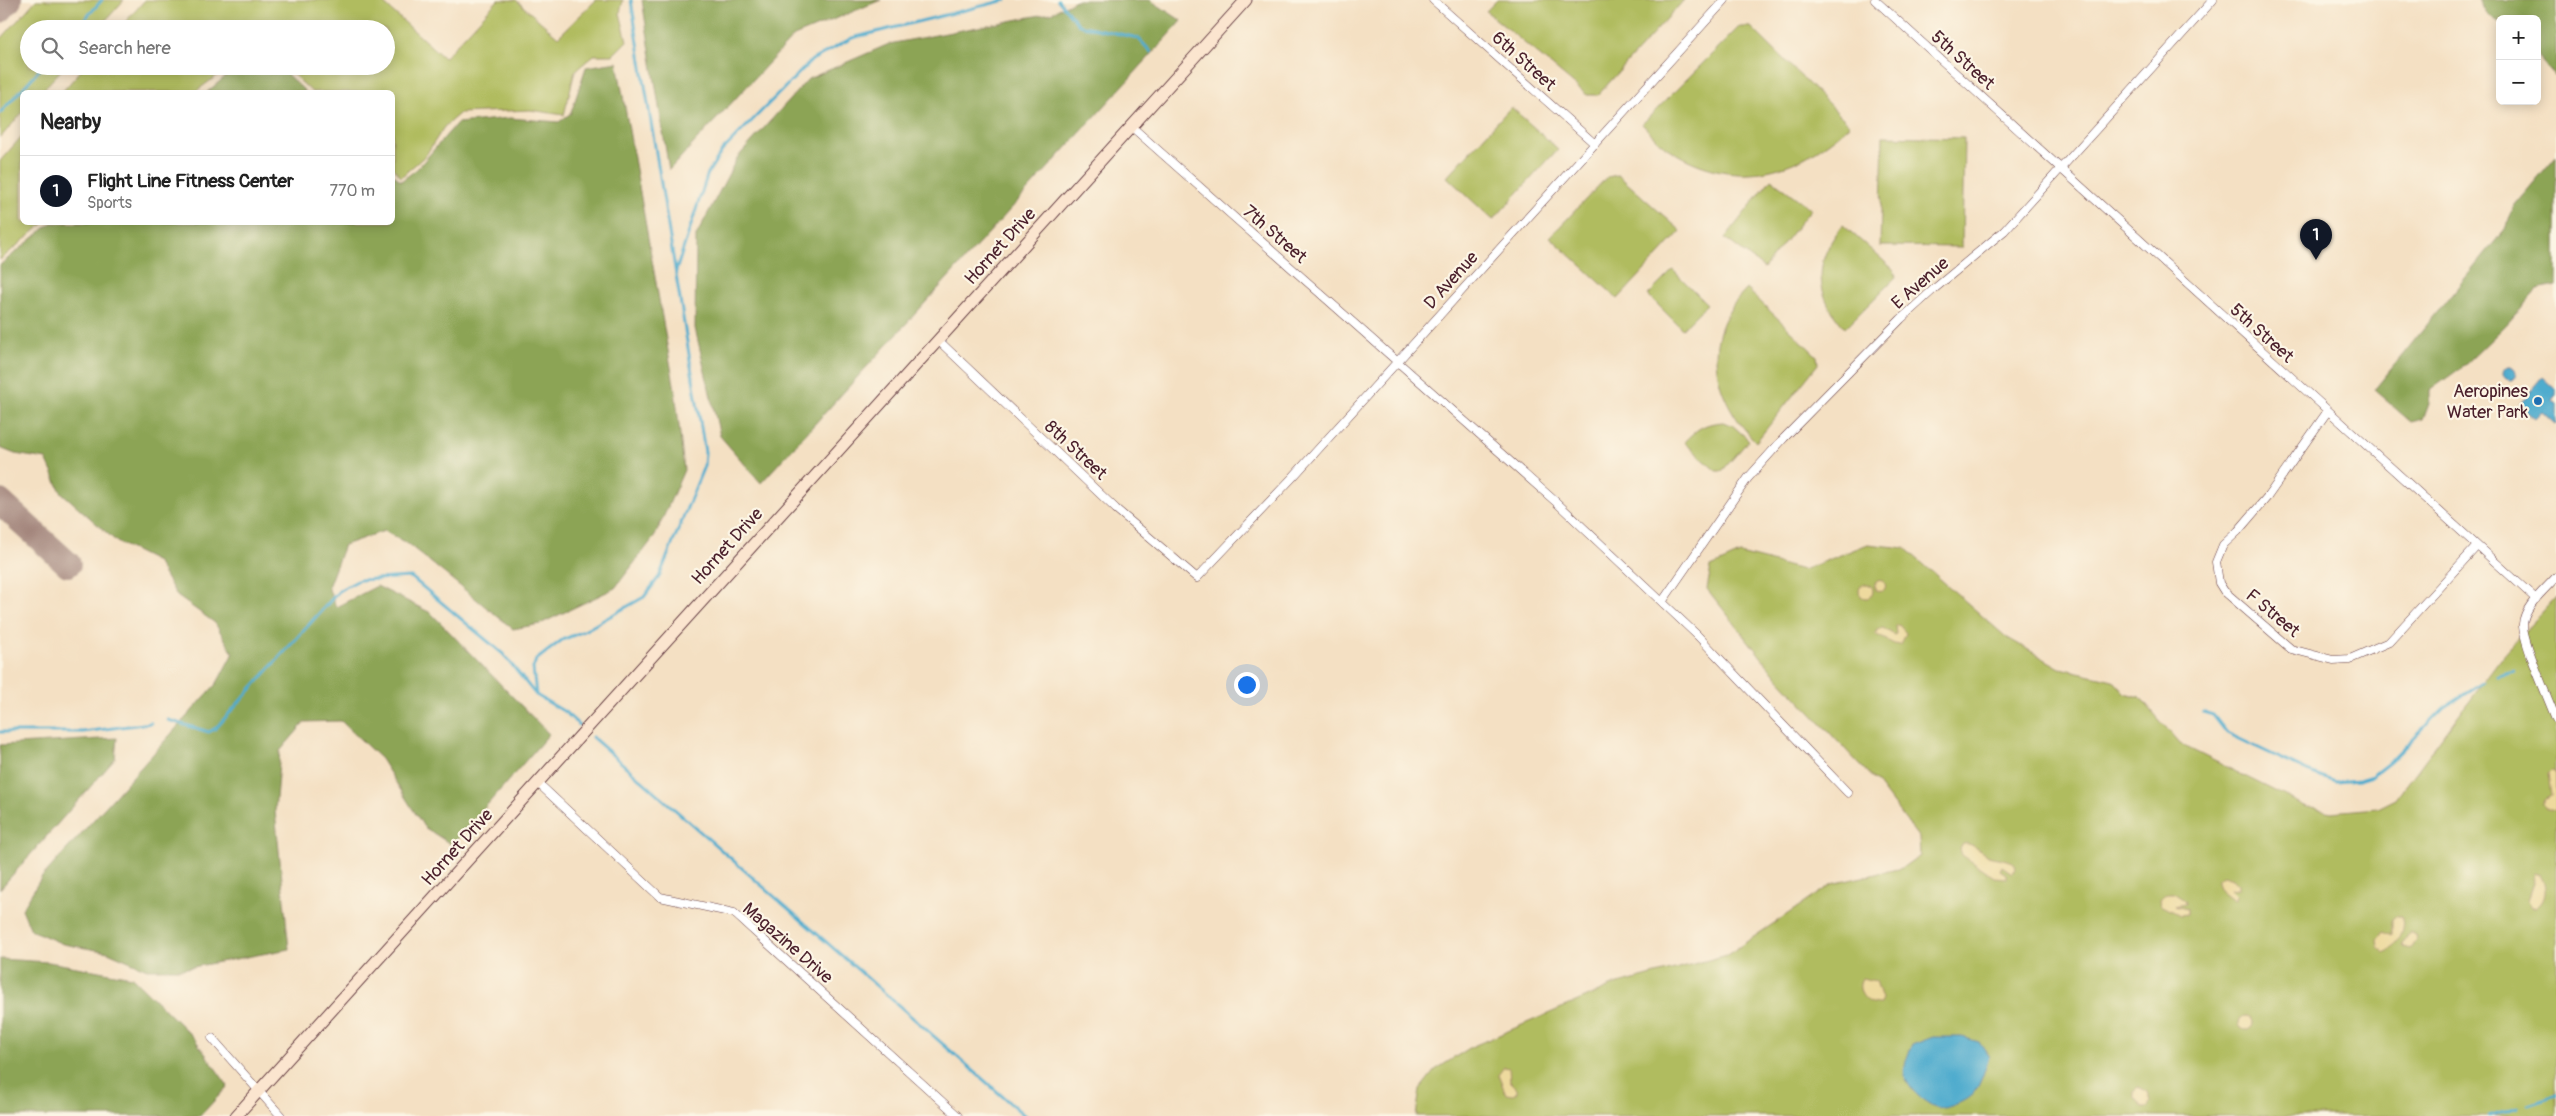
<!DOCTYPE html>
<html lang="en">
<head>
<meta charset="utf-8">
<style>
	body { margin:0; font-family:Pangolin,sans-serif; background:#f6f6f6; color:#222 }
	.controls { position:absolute; right:15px; top:15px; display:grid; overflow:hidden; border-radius:8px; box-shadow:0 2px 12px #0003 }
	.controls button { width:45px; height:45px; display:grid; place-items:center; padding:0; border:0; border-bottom:1px solid #e0e0e0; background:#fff; color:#222; font:25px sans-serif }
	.you { position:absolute; left:1246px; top:684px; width:18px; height:18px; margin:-12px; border:4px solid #fff; border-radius:50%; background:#1a73e8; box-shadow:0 0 0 8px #1a73e833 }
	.badge { display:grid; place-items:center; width:32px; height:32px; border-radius:50%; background:#111827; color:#fff; font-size:16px; font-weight:700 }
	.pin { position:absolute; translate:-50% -41px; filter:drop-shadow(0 1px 2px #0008) }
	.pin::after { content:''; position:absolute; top:26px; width:18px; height:15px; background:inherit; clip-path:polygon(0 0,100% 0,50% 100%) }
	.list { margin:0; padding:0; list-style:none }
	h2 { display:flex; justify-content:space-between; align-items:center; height:65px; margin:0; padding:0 20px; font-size:21px }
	h2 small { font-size:16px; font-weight:400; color:#767676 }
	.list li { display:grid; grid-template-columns:32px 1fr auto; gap:15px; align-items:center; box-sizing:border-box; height:70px; padding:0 20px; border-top:1px solid #e0e0e0 }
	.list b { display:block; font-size:19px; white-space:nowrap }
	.list p { margin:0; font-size:16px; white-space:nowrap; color:#767676 }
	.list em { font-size:16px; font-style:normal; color:#767676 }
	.icon { flex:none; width:28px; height:28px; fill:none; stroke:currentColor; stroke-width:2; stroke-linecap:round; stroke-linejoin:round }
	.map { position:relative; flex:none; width:2556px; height:1116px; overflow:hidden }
	.search { position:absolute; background:#fff; box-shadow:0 2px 12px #0003; left:20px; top:20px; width:375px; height:55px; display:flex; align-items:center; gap:12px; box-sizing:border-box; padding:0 18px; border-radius:28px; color:#767676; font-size:19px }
	.panel { position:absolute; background:#fff; box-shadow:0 2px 12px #0003; left:20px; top:90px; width:375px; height:135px; border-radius:8px }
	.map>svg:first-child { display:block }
</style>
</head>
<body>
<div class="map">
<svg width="2556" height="1116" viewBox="0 0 2556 1116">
	<rect width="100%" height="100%" fill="#fcf5e5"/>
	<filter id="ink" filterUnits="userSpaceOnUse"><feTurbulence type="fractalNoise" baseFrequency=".02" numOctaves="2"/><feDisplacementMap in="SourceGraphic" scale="10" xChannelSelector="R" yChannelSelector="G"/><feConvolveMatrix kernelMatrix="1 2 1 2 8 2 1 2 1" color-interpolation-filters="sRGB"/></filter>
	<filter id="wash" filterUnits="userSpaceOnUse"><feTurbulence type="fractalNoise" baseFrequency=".0096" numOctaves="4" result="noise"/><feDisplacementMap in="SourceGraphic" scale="20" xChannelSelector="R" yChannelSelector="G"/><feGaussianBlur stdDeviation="1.12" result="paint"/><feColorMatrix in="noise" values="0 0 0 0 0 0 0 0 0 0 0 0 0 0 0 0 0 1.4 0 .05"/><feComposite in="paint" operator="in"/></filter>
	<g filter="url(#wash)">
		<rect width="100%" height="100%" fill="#f4e0c3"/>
		<path fill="#b0bc5e" stroke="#7d6e44" d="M36 0H124L98 29H29V66H65L41 92H22V113L0 138V40Z
			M145 0H380L444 58 498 0H516L558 37 596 0H623L620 13 627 41 613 55H594L575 71 564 115 530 110 460 113 444 127 426 155 401 177 393 168 392 92H312L284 66H386V29H119Z
			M1497 0H1684L1598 95H1587L1486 11Z
			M1739 27H1751L1850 125C1795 176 1732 191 1667 148 1658 142 1650 132 1642 124Z
			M85 66H230L195 92H62Z
			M1511 107 1558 149 1493 220 1447 177Z
			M22 136V222L44 223 0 260V161Z
			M1883 136 1964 138 1962 247 1880 246Z
			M1618 175 1681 231 1618 299 1550 237 1607 177Z
			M1771 179 1811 209 1764 268 1725 238Z
			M1843 225 1894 270 1896 277 1845 328C1814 294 1813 261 1843 225Z
			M1673 270 1707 304 1682 329 1648 295Z
			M1747 289 1817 356 1818 364 1756 442C1721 406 1701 356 1730 310 1734 302 1741 296 1747 289Z
			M1723 422 1732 425 1749 440 1722 471H1716L1684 442C1696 429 1705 423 1723 422Z
			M1868 544 1905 548 2006 637 2060 668 2113 680 2125 693 2140 697 2180 744 2307 807 2331 812 2378 808 2396 799 2503 655 2556 597V1116H1416L1420 1089 1435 1070 1471 1047 1615 985 1727 955 1832 884 1902 868 1920 855 1919 838 1879 785 1778 678 1707 589 1711 567 1740 554 1803 570Z"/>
		<path fill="#8ca455" stroke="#6b6240" d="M642 0H881L794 36 669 170Z
			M1076 0H1150L1182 21 761 483 720 436 695 328 696 236 737 158 808 79 889 44 1051 13Z
			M2478 0H2556V78L2537 56V19H2500V23L2486 13Z
			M617 62 675 390 684 470 655 536 615 588 540 624 513 629 408 544 384 531 344 545 328 587 336 607 377 586 431 613 549 734 452 845 424 827 381 759 341 721 305 722 280 751 275 811 289 949 182 969H147L108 952 63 944 31 930 22 909 41 878 217 683 233 653 215 623 177 596 157 562 117 542 61 492 46 459 15 454 0 448V265L51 223 392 222 393 174 401 181 417 169 457 123 510 118 559 122 571 113 586 67Z
			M238 66H278L306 92H207Z
			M2556 156V286L2537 290 2506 325 2466 364 2429 391V403L2423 419 2411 422 2374 390 2505 229 2514 206Z
			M117 738 115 759 0 889V745Z
			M0 959 49 962 132 977 194 1038 228 1086 200 1116H0Z"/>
		<path fill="#eeda9e" stroke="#9c7c64" d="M1874.5 586a5.5 5.5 0 1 1 11 0a5.5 5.5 0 1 1-11 0Z
			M1859 591a7 7 0 1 1 14 0a7 7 0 1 1-14 0Z
			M1899 625 1906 633 1901 645 1894 644 1875 634 1878 630 1883 628 1894 635 1896 634 1895 626Z
			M2552 771 2556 772V810H2547L2543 804 2545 799 2551 795 2548 774Z
			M1963 844C1974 842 1979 852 1988 856 1998 859 2008 858 2015 865L2016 869 2012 873 2002 866 2000 870 2006 874V878L1994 877 1962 855 1960 849Z
			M2533 872 2540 874C2547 885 2548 901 2535 908L2531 907 2528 900 2534 883Z
			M2223 876 2233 879 2238 884V889L2230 890 2236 896 2235 900C2226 899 2216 888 2217 879Z
			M2168 893H2174L2184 900 2185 904 2175 906 2187 909V914L2180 915 2161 905 2160 899Z
			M2397 916H2401C2407 927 2395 948 2385 953L2378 947 2377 940 2384 931 2392 935V920Z
			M2409 932 2415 935 2416 940 2410 949 2403 947 2402 943Z
			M1862 978 1876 981 1882 999 1880 1004C1866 1005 1855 991 1862 978Z
			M2239 1023a7 7 0 1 1 14 0a7 7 0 1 1-14 0Z
			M1504 1067 1509 1068 1510 1081 1517 1088V1092L1513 1095 1506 1094 1498 1075Z
			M2138 1088 2147 1093 2150 1102 2148 1108H2143L2134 1096V1091Z"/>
		<path fill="#50acce" stroke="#4d667c" d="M2503 373a7 7 0 1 1 14 0a7 7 0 1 1-14 0Z
			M2543 377 2556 389V396L2553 400 2556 403V425L2542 412 2535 419 2519 405Z
			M1933 1037H1962L1979 1042 1989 1057C1984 1071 1980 1090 1968 1098 1963 1102 1948 1108 1942 1108 1928 1107 1908 1090 1905 1076 1903 1066 1908 1055 1912 1045Z"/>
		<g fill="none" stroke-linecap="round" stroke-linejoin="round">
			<path stroke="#50acce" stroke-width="3" d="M1058 0 1079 25 1138 38 1151 52
				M76 29 102 0
				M0 113 43 66
				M676 271 708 173 722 151 812 60 852 38 1006 0
				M2498 676 2513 672
				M536 695 533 668 536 660 562 640 584 631 644 597 659 577 704 466 705 452 631 0
				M2203 712 2213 715 2227 733 2307 771 2336 782 2359 780 2372 776 2391 761 2444 707 2484 682
				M168 720 209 732 216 728 340 590 359 580 411 577 503 654 536 695 565 712 579 725
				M0 732H83L151 723
				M592 737 1025 1116
				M2528 1104 2556 1095
				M2490 1116 2518 1107"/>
			<path stroke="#9f8077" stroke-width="26" d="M0 10 9 0
				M0 502 68 564"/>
		</g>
	</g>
	<g filter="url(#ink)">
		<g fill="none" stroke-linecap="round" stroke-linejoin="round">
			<g stroke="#643c42" stroke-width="9">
				<path id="minor" d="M1433 0 1595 144
					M1875 0 2536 599
					M1132 127 1556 502 1697 635 1848 793
					M938 340 1116 509 1197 578 1293 477 1725 0
					M2327 412 2268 496 2238 531 2223 545 2216 562 2219 583 2224 591 2291 649 2333 660 2350 659 2389 642 2477 546
					M2556 577C2545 590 2524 606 2523 624 2522 641 2549 700 2556 719
					M1662 602 1748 478 1784 438 1901 319 1934 289 2004 231 2213 0
					M538 783 660 897 734 913 958 1116
					M212 1038 281 1116"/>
			</g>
			<g stroke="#643c42" stroke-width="13">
				<path id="secondary" d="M236 1116 1246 0"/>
			</g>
			<use href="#minor" stroke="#fff" stroke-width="8"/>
			<use href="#secondary" stroke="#fbe5cf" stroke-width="11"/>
		</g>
	</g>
	<circle fill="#1f6fb2" stroke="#fcf5e5" stroke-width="2" cx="2538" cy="401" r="5"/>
	<g text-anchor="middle" stroke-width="4.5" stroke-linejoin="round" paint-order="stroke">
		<g font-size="18" fill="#4a1f2b" stroke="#fcf5e5">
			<text transform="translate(1963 60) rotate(42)" y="6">5th Street</text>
			<text transform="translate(1524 61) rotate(42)" y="6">6th Street</text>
			<text transform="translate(1275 234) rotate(41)" y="6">7th Street</text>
			<text transform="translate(1000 246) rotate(-48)" y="6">Hornet Drive</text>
			<text transform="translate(1451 280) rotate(-48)" y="6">D Avenue</text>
			<text transform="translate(1920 283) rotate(-41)" y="6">E Avenue</text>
			<text transform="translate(2262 333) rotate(42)" y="6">5th Street</text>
			<text transform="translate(1076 450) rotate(43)" y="6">8th Street</text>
			<text transform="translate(727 546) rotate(-48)" y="6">Hornet Drive</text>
			<text transform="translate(2273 613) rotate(40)" y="6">F Street</text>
			<text transform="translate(457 847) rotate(-48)" y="6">Hornet Drive</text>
			<text transform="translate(788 943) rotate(41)" y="6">Magazine Drive</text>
		</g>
		<g font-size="18" fill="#4a1f2b" stroke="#fcf5e5" text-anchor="end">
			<text x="2528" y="397">Aeropines<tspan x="2528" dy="21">Water Park</tspan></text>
		</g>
	</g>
</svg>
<div class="controls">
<button>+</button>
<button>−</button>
</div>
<div class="you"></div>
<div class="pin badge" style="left:2316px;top:260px">1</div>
<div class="search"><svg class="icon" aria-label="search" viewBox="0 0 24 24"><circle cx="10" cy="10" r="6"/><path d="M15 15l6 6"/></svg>Search here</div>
<section class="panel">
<h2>Nearby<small></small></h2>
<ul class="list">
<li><span class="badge">1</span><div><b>Flight Line Fitness Center</b><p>Sports</p></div><em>770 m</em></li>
</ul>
</section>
</div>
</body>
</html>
